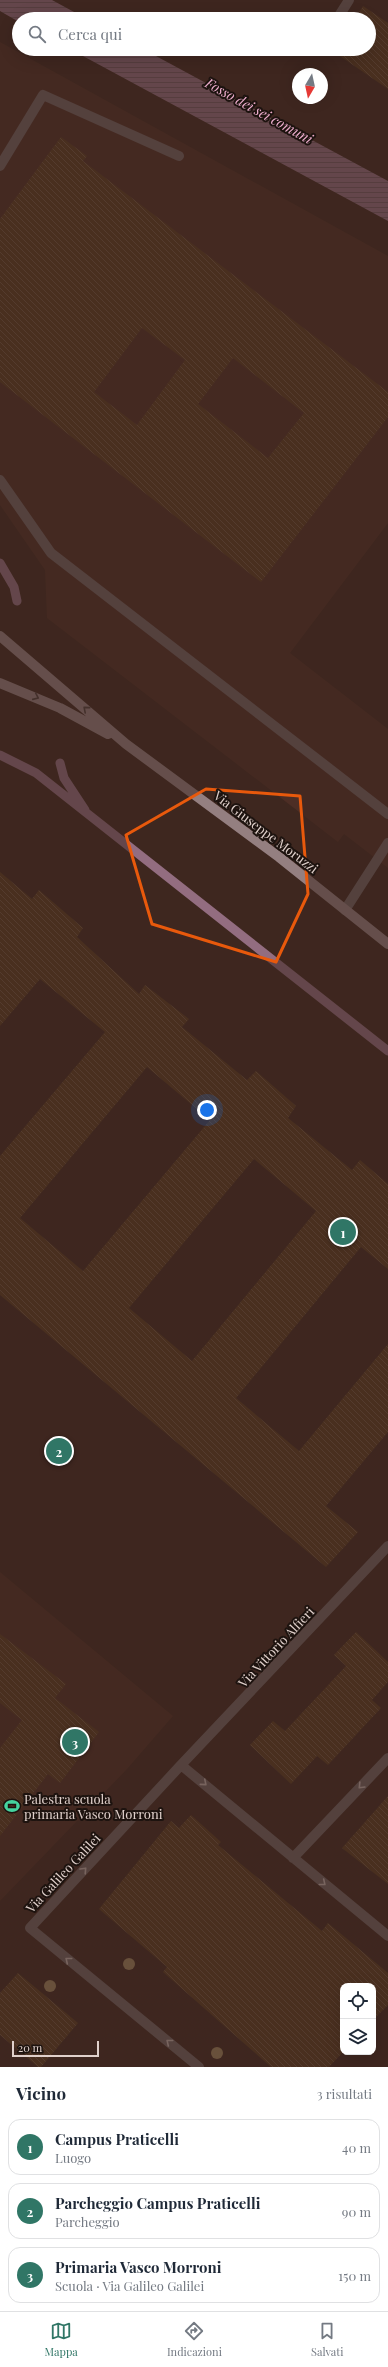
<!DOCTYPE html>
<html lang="it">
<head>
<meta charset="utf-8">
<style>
	body { margin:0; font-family:"Playfair Display",serif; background:#f2f2f3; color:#1f2937 }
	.controls { position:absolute; right:12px; bottom:12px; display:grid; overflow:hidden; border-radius:8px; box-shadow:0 4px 16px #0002 }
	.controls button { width:36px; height:36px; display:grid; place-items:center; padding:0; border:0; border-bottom:1px solid #e0e1e3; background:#fff; color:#1f2937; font:20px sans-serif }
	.compass { position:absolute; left:292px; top:68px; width:36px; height:36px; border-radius:50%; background:#fff; box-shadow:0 4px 16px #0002; rotate:189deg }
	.scale { position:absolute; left:12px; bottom:10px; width:87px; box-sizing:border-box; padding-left:4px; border:2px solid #e0d0cb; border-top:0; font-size:11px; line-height:14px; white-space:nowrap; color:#e0d0cb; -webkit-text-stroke:3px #1d130f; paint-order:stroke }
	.you { position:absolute; left:207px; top:1110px; width:14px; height:14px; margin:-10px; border:3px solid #fff; border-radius:50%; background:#1a73e8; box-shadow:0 0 0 6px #1a73e833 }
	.badge { display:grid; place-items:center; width:26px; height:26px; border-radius:50%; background:#307666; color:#fff; font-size:13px; font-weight:700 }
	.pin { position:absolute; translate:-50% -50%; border:2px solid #fff; box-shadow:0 1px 4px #0006 }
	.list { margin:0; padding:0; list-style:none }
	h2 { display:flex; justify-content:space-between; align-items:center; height:52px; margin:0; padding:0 16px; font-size:17px }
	h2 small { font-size:13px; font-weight:400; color:#747a83 }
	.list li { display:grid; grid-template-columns:26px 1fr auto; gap:12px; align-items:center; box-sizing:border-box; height:56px; margin:0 8px 8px; padding:0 8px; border:1px solid #e0e1e3; border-radius:12px }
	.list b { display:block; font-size:15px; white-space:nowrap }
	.list p { margin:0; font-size:13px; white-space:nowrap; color:#747a83 }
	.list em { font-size:13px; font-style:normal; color:#747a83 }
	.icon { flex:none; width:22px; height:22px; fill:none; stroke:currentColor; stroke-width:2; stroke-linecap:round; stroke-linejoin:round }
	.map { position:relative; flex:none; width:388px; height:2067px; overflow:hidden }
	.search { position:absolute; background:#fff; box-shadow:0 4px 16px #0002; left:12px; right:12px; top:12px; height:44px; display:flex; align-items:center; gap:10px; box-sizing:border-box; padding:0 14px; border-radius:22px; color:#747a83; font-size:15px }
	.sheet { height:244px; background:#fff }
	nav { display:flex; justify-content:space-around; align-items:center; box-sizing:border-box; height:56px; border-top:1px solid #e0e1e3; background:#fff; font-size:11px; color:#747a83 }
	nav a { display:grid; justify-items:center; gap:2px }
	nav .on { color:#307666 }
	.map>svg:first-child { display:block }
</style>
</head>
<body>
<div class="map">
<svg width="388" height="2067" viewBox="0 0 388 2067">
	<defs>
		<pattern id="water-rules" width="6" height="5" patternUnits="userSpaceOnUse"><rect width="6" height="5" fill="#936d80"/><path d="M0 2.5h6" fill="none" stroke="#735a65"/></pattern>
		<pattern id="building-back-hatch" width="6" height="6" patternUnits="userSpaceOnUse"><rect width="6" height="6" fill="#573b21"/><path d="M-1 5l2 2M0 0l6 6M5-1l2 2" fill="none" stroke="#6f5640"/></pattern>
	</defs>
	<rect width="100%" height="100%" fill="#3e271f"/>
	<path fill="#4d2e25" d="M0 42 388 256V523L290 653 388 729V868L344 834 338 842 47 618 45 570 0 505Z
		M0 1572 173 1716 127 1769 0 1901Z"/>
	<path fill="url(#water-rules)" d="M0 0H52L87 19H19V22L0 11Z
		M70 49H143L388 181V221Z"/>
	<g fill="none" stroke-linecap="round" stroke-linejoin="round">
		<path stroke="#936d80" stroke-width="9" d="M0 563 14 587 17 601
			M0 755 36 773 388 1051
			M60 763 64 778 85 810"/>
	</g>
	<path fill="url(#building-back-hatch)" fill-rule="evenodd" d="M363 6 388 23V89L334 52 336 49H369V19H355Z
		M61 137 87 156 83 161 388 392V417L261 582 0 382V219ZM142 328 185 360 137 425 94 392ZM233 358 304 413 268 458 198 404Z
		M0 872 32 899 39 890 83 928 77 937 139 994 145 985 189 1019 182 1027 247 1080 256 1071 296 1106 288 1118 352 1170 360 1160 388 1184V1269L361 1247 236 1398 299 1451 388 1344V1432L326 1506 358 1532 326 1567 0 1295V1156L105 1032 40 979 0 1026ZM147 1067 210 1120 83 1271 20 1218ZM254 1159 316 1211 192 1361 129 1308Z
		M356 1632 388 1662V1682L372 1700 381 1708 328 1765 317 1756 291 1784 250 1745 273 1721 285 1731 346 1666 334 1655Z
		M0 1634 66 1684 55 1698 99 1732 60 1783 48 1774 0 1836V1748L22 1720 0 1703Z
		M388 1796V1884L342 1848Z
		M191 1815 221 1842 218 1845 322 1931 328 1923 388 1973V2005L373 2020V1986H343V2052L329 2067H271L163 1972 167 1967 99 1909 171 1821 179 1828Z
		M18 1973 78 2023 41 2067H38L0 2035V1993Z"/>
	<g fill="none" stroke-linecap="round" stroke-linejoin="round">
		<path stroke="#6f6263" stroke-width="10" d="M337 19 349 0
			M315 51 317 49
			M0 166 43 95 179 156
			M0 480 51 553 388 814
			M345 910 388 843"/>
		<path stroke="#6f6263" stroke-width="10" d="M181 1765 388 1546
			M293 1858 388 1758
			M199 2067 30 1928 181 1765 388 1936"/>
		<path stroke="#947f80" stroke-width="10" d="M0 636 126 744 279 857 388 944
			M0 683 60 708 108 734"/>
	</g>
	<g fill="#9b835d">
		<circle cx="129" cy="1964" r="6"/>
		<circle cx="50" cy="1986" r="6"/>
		<circle cx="217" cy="2053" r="6"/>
	</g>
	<defs><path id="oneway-chevron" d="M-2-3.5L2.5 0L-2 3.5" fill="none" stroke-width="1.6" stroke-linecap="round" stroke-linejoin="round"/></defs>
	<g stroke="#4d3e3c">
		<use href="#oneway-chevron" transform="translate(36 697) rotate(24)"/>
		<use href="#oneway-chevron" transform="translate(86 709) rotate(-139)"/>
	</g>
	<g stroke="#beafac">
		<use href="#oneway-chevron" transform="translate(204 1783) rotate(40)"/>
		<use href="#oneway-chevron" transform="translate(361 1786) rotate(134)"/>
		<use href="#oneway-chevron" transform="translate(84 1870) rotate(-47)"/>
		<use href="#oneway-chevron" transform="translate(323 1883) rotate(39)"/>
		<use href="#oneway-chevron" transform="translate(68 1960) rotate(-141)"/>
		<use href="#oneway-chevron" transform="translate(169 2042) rotate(-141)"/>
	</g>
	<path d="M0 0H388V2067H0ZM206 789 300 796 308 894 276 962 152 924 126 835Z" fill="#3e271f" fill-opacity=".55" fill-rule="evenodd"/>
	<path fill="none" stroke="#e8590c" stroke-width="3" stroke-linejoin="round" d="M206 789 300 796 308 894 276 962 152 924 126 835Z"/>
	<defs>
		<g id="stadium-bare" transform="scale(1.2)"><path d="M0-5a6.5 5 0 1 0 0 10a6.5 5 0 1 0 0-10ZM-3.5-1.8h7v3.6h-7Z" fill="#45d49f" stroke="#1d130f" stroke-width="2.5" paint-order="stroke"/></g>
	</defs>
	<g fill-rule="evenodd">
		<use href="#stadium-bare" x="12" y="1806"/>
	</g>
	<g text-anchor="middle" stroke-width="4" stroke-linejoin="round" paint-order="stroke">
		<g font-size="13" fill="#e0d0cb" stroke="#1d130f">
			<text transform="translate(266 832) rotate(37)" y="5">Via Giuseppe Moruzzi</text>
			<text transform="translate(276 1647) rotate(-47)" y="5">Via Vittorio Alfieri</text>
			<text transform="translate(63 1873) rotate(-47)" y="5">Via Galileo Galilei</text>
		</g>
		<g font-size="13" fill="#e0d0cb" stroke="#1d130f" text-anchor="start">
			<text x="24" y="1804">Palestra scuola<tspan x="24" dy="15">primaria Vasco Morroni</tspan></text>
		</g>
		<g font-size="14" font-style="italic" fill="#edadcd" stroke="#1d130f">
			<text transform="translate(259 111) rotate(29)" y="5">Fosso dei sei comuni</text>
		</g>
	</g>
</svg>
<div class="controls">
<button><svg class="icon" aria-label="locate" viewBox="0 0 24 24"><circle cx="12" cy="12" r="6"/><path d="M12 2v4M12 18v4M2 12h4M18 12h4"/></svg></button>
<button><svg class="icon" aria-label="layers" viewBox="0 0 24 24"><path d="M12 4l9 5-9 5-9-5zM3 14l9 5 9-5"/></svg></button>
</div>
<svg class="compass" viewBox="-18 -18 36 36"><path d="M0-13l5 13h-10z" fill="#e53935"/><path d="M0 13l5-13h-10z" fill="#747a83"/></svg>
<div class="scale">20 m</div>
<div class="you"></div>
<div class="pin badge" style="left:343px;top:1232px">1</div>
<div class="pin badge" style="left:59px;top:1451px">2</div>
<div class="pin badge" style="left:75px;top:1742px">3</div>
<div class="search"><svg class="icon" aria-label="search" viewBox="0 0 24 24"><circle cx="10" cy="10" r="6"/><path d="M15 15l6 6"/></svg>Cerca qui</div>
</div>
<section class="sheet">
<h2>Vicino<small>3 risultati</small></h2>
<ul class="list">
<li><span class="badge">1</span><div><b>Campus Praticelli</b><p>Luogo</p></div><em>40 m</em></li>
<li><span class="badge">2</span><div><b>Parcheggio Campus Praticelli</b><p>Parcheggio</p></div><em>90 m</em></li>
<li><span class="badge">3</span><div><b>Primaria Vasco Morroni</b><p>Scuola · Via Galileo Galilei</p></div><em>150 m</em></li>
</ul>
</section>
<nav>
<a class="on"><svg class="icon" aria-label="map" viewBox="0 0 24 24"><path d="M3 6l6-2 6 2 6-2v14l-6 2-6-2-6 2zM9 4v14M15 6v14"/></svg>Mappa</a>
<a><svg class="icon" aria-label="directions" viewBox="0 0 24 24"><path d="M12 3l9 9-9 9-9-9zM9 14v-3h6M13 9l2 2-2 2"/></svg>Indicazioni</a>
<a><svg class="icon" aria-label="saved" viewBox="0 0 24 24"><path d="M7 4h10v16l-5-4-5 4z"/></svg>Salvati</a>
</nav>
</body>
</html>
